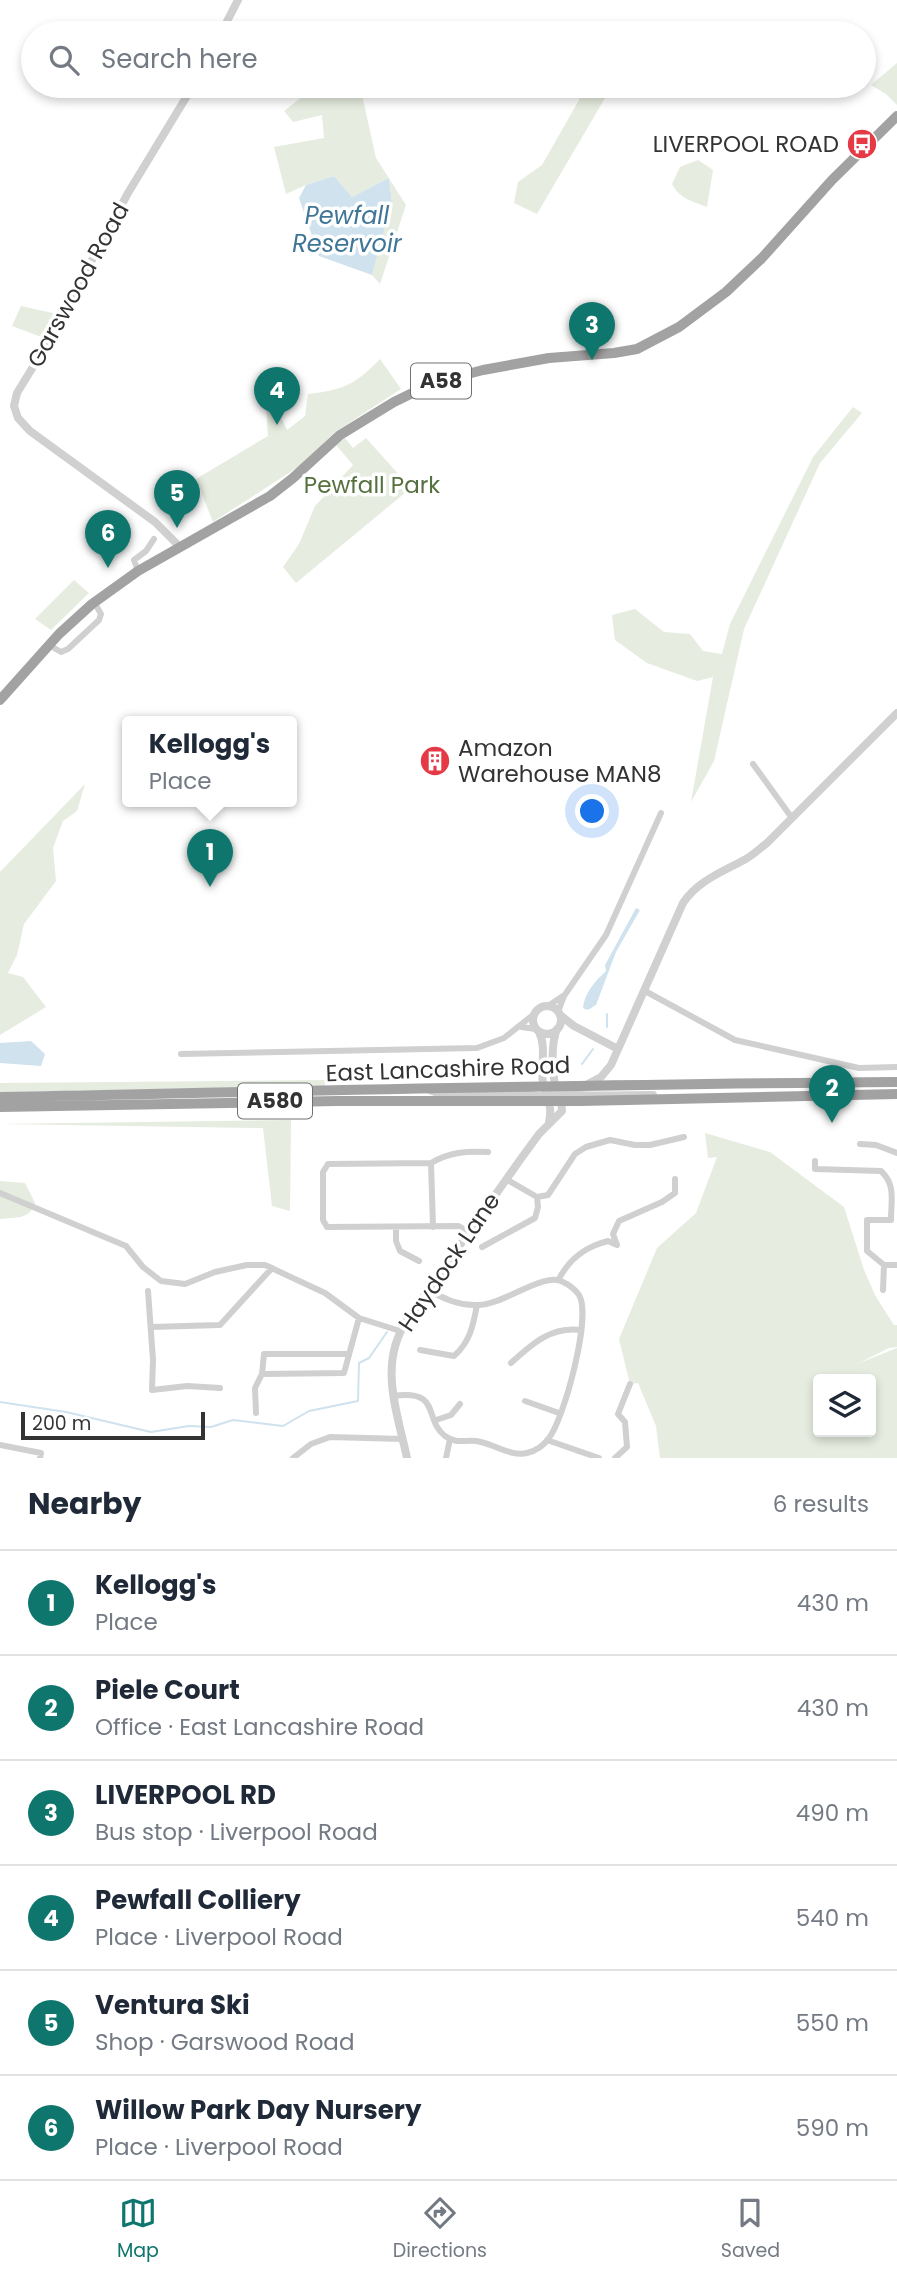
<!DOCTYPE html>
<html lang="en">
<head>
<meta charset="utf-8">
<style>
	body { margin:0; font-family:Poppins,sans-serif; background:#f6f6f7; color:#1f2937 }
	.controls { position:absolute; right:21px; bottom:21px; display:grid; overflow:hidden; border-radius:7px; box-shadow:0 4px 10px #0003 }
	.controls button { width:63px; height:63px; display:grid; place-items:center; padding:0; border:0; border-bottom:2px solid #e0e1e3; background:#fff; color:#1f2937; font:35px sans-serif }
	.scale { position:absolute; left:21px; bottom:18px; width:184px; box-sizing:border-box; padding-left:7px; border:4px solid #333; border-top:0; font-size:19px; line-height:24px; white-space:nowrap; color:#333; -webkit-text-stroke:5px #fff; paint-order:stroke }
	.you { position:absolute; left:593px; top:812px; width:24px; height:24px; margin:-18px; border:5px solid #fff; border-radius:50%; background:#1a73e8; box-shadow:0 0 0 10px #1a73e833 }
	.badge { display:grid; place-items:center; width:46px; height:46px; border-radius:50%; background:#0f766e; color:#fff; font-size:23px; font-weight:700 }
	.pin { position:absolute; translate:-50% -58px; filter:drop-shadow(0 2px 4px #0008) }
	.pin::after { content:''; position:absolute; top:37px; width:24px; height:21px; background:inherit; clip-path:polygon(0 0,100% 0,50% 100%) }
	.popup { position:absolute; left:122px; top:716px; width:175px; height:91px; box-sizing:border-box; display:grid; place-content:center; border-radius:7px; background:#fff; filter:drop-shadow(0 2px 5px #0005); font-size:23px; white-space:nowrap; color:#747a83 }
	.popup b { font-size:26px; color:#1f2937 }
	.popup::after { content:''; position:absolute; left:50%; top:100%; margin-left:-14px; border:14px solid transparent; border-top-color:#fff }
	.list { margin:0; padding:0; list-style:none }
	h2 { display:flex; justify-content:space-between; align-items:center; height:91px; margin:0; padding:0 28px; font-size:30px }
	h2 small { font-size:23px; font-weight:400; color:#747a83 }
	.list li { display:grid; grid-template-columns:46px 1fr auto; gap:21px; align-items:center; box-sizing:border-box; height:105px; padding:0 28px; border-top:2px solid #e0e1e3 }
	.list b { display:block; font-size:26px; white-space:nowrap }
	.list p { margin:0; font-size:23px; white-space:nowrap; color:#747a83 }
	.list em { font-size:23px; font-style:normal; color:#747a83 }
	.icon { flex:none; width:38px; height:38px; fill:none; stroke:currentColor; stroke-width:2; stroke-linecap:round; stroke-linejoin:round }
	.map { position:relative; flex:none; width:897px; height:1458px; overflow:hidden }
	.search { position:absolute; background:#fff; box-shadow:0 4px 10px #0003; left:21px; right:21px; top:21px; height:77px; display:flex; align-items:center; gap:18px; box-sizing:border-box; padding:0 24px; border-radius:38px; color:#747a83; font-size:26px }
	.sheet { height:721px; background:#fff }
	nav { display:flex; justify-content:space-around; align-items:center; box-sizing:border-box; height:98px; border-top:2px solid #e0e1e3; background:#fff; font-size:19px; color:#747a83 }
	nav a { display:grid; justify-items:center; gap:4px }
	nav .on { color:#0f766e }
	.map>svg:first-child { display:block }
</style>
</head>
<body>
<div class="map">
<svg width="897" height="1458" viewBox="0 0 897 1458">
	<rect width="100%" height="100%" fill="#fff"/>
	<path fill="#e6ecdf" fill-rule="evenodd" d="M897 63V105L886 94 871 85Z
		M316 86H360L376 158 406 205 380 284 372 275 392 202 389 178 352 197 334 176 306 185 286 194 274 147 324 138 322 115 293 122 284 111Z
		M582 86H612L537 214 514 203 518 182 542 165 579 100Z
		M698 160 713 170 707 207C692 201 680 199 672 184L680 167Z
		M21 306 57 314 44 338 12 326Z
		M380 359 401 389 335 432 301 465 213 522 196 479 268 436 266 405 273 401 287 430 305 416 308 394C343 390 355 385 380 359Z
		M853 407 862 413 820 463 744 629 714 761 691 802 713 677 697 681 647 663 615 640 612 615 635 609 664 632 690 634 703 651 722 654 730 624 813 457Z
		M345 438 353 448 366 438 411 488 296 583 283 567 299 544 315 506 353 465 336 445Z
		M74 580 89 593 51 630 35 619Z
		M85 784 77 811 63 821 53 848 56 881 24 924 17 955 8 973 23 977 46 1007 0 1035V872Z
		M325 1080V1086L0 1092V1083Z
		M291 1120 290 1211 272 1206 263 1128 0 1124Z
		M705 1133 770 1152 844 1207 864 1270 876 1297 894 1325H897V1347L889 1348 857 1364 897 1348V1458H660L656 1426 638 1383 630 1384 619 1339 657 1248 696 1213 717 1157 708 1158ZM818 1379H871V1432H818Z
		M0 1181 25 1183 35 1203C30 1220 15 1217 0 1219Z"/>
	<path fill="#cfe2ee" d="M334 176 352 197 389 178 392 202 372 275 319 256 299 198 306 185Z
		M636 908 640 910 616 952 596 1005C591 1007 590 1012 583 1008 584 994 595 981 606 971L605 965Z
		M31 1041 45 1054 41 1066 0 1063V1043Z"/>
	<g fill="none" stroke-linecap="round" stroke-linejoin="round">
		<path stroke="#cfe2ee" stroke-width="2" d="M607 1027V1014
			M582 1064 593 1049
			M0 1402 66 1412 151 1432 189 1426 211 1427 233 1420 283 1426 309 1411 358 1401 359 1363 369 1358 387 1332"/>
		<path stroke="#d0d0d0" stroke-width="6" d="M138 571 134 560 146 551 154 539
			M49 645 61 652 68 649 99 620 101 614 94 602
			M753 764 792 818
			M645 991 735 1040 859 1068 897 1067
			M548 1006 563 996
			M558 1012 564 996 606 935 661 813
			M521 1027 536 1029
			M181 1054 477 1048 504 1038 533 1015
			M860 1144 876 1145 897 1153
			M815 1161V1169L881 1171C896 1185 891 1200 891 1220H867V1251L884 1265H897
			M431 1163 433 1227
			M506 1179 537 1197 548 1195 575 1154 586 1147 610 1140 635 1145H650L684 1137
			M0 1193 126 1246 143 1267 161 1281 185 1284 215 1272 247 1265H265L325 1293 359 1318 400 1331
			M396 1227V1241L400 1251 419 1261
			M469 1232 458 1226 327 1227 323 1220V1172L328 1164 431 1163C450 1152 466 1151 488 1152
			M482 1247 535 1218 538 1207 537 1197
			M559 1279C569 1259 587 1246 608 1241L617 1245 613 1234 619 1221 662 1202 675 1193V1179
			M883 1290 884 1265
			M148 1291 153 1360 152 1390 187 1386 220 1388
			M151 1327 220 1325 272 1268
			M420 1350 454 1356C470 1342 473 1326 477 1305
			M349 1354H264L262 1374 344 1373 359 1318
			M511 1363C532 1344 551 1326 581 1330
			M393 1396C442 1389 423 1419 445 1436 456 1444 464 1440 476 1441 493 1443 510 1457 527 1453 536 1451 544 1445 549 1438 564 1419 592 1316 579 1295 576 1290 568 1284 563 1282 544 1271 504 1305 478 1305 459 1306 445 1299 428 1290
			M525 1401 559 1413
			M256 1413 255 1388 262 1374
			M436 1420 451 1415 460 1404
			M547 1440 599 1458
			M0 1445 41 1453 40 1458
			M293 1458 311 1444 330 1437 403 1439
			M446 1458 450 1439
			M615 1458 627 1447 625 1422 618 1414 630 1384"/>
		<path stroke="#d0d0d0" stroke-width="8" d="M221 33 238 0
			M179 546 155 522 30 431 18 418 14 406 17 393 47 344 128 193 193 86
			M533 1020a14 14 0 1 1 28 0a14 14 0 1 1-28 0Z
			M560 1015 574 1026 618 1049
			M539 1032C547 1048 540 1066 543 1083 546 1099 553 1104 549 1122
			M588 1084 601 1077 611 1065 683 903C698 881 720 873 744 860 752 856 759 849 767 843L897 713
			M543 1085C557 1101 629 1094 653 1095
			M430 1090 440 1094 513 1093 556 1098
			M407 1458C397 1411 378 1364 407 1320L520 1160 539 1134 562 1111C562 1101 557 1094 555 1085 552 1070 551 1043 557 1029"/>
		<path stroke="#a2a2a2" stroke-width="10" d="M0 700 59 634 92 604 138 571 270 496 293 478 340 435 394 402 433 383 483 370 549 358 614 353 637 349 679 327 726 292 762 258 832 180 897 116
			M0 1097C299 1091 598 1084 897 1082
			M0 1107 338 1101H581L897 1094"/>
	</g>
	<defs>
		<g id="bus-disc" transform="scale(1.575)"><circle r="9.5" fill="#e63946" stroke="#fff"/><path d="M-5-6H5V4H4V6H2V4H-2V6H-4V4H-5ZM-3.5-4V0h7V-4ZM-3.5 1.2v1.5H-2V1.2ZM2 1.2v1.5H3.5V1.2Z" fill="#fff"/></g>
		<g id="building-disc" transform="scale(1.575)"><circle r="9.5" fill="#e63946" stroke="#fff"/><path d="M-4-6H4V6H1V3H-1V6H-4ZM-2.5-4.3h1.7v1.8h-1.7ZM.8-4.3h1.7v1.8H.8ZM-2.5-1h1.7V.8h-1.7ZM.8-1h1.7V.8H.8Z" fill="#fff"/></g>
	</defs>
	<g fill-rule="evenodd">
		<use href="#bus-disc" x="862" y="144"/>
		<use href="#building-disc" x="435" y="761"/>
	</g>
	<g text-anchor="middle" stroke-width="7" stroke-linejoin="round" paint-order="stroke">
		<g fill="#fff" stroke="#707070" stroke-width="2">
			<rect x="411" y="363.5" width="60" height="35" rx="5"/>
			<rect x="238" y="1083.5" width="74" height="35" rx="5"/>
		</g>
		<g font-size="21" font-weight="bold" fill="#333">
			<text x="441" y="388">A58</text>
			<text x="275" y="1108">A580</text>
		</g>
		<g font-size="23" fill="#333" stroke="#fff" text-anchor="end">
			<text x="839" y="152">LIVERPOOL ROAD</text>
			<text x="458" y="756" text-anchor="start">Amazon<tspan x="458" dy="26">Warehouse MAN8</tspan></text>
		</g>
		<g font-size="23" fill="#333" stroke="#fff">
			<text transform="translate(78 285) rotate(-61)" y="8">Garswood Road</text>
			<text transform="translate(448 1069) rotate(-2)" y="8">East Lancashire Road</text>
			<text transform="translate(449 1262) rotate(-56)" y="8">Haydock Lane</text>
		</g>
		<g font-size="23" fill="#56703f" stroke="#fff">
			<text x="372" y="493">Pewfall Park</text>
		</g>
		<g font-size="24" font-style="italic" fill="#3f7597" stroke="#fff">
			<text x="347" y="224">Pewfall<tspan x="347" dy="28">Reservoir</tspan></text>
		</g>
	</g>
</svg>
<div class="controls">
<button><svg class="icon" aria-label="layers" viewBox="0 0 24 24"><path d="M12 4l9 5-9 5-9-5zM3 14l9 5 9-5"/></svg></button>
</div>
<div class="scale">200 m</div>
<div class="you"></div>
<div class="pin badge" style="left:210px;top:887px">1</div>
<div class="popup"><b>Kellogg's</b>Place</div>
<div class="pin badge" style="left:832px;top:1123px">2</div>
<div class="pin badge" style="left:592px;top:360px">3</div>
<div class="pin badge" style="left:277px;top:425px">4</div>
<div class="pin badge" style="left:177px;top:528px">5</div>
<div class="pin badge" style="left:108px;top:568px">6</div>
<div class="search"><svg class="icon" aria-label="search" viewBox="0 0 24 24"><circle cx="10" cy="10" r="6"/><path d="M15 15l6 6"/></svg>Search here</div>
</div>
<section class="sheet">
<h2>Nearby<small>6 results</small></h2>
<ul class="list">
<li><span class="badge">1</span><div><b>Kellogg's</b><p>Place</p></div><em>430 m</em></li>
<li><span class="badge">2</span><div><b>Piele Court</b><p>Office · East Lancashire Road</p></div><em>430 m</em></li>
<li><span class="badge">3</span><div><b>LIVERPOOL RD</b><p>Bus stop · Liverpool Road</p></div><em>490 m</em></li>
<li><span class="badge">4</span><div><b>Pewfall Colliery</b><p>Place · Liverpool Road</p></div><em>540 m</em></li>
<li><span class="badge">5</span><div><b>Ventura Ski</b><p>Shop · Garswood Road</p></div><em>550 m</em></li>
<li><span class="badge">6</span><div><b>Willow Park Day Nursery</b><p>Place · Liverpool Road</p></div><em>590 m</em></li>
</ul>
</section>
<nav>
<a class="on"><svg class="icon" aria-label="map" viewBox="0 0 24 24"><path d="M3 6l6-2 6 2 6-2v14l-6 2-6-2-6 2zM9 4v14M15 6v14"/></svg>Map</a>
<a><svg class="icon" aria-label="directions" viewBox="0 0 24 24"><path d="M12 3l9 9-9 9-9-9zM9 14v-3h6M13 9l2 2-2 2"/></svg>Directions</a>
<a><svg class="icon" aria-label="saved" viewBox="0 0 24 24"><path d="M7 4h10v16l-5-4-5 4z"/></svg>Saved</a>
</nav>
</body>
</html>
